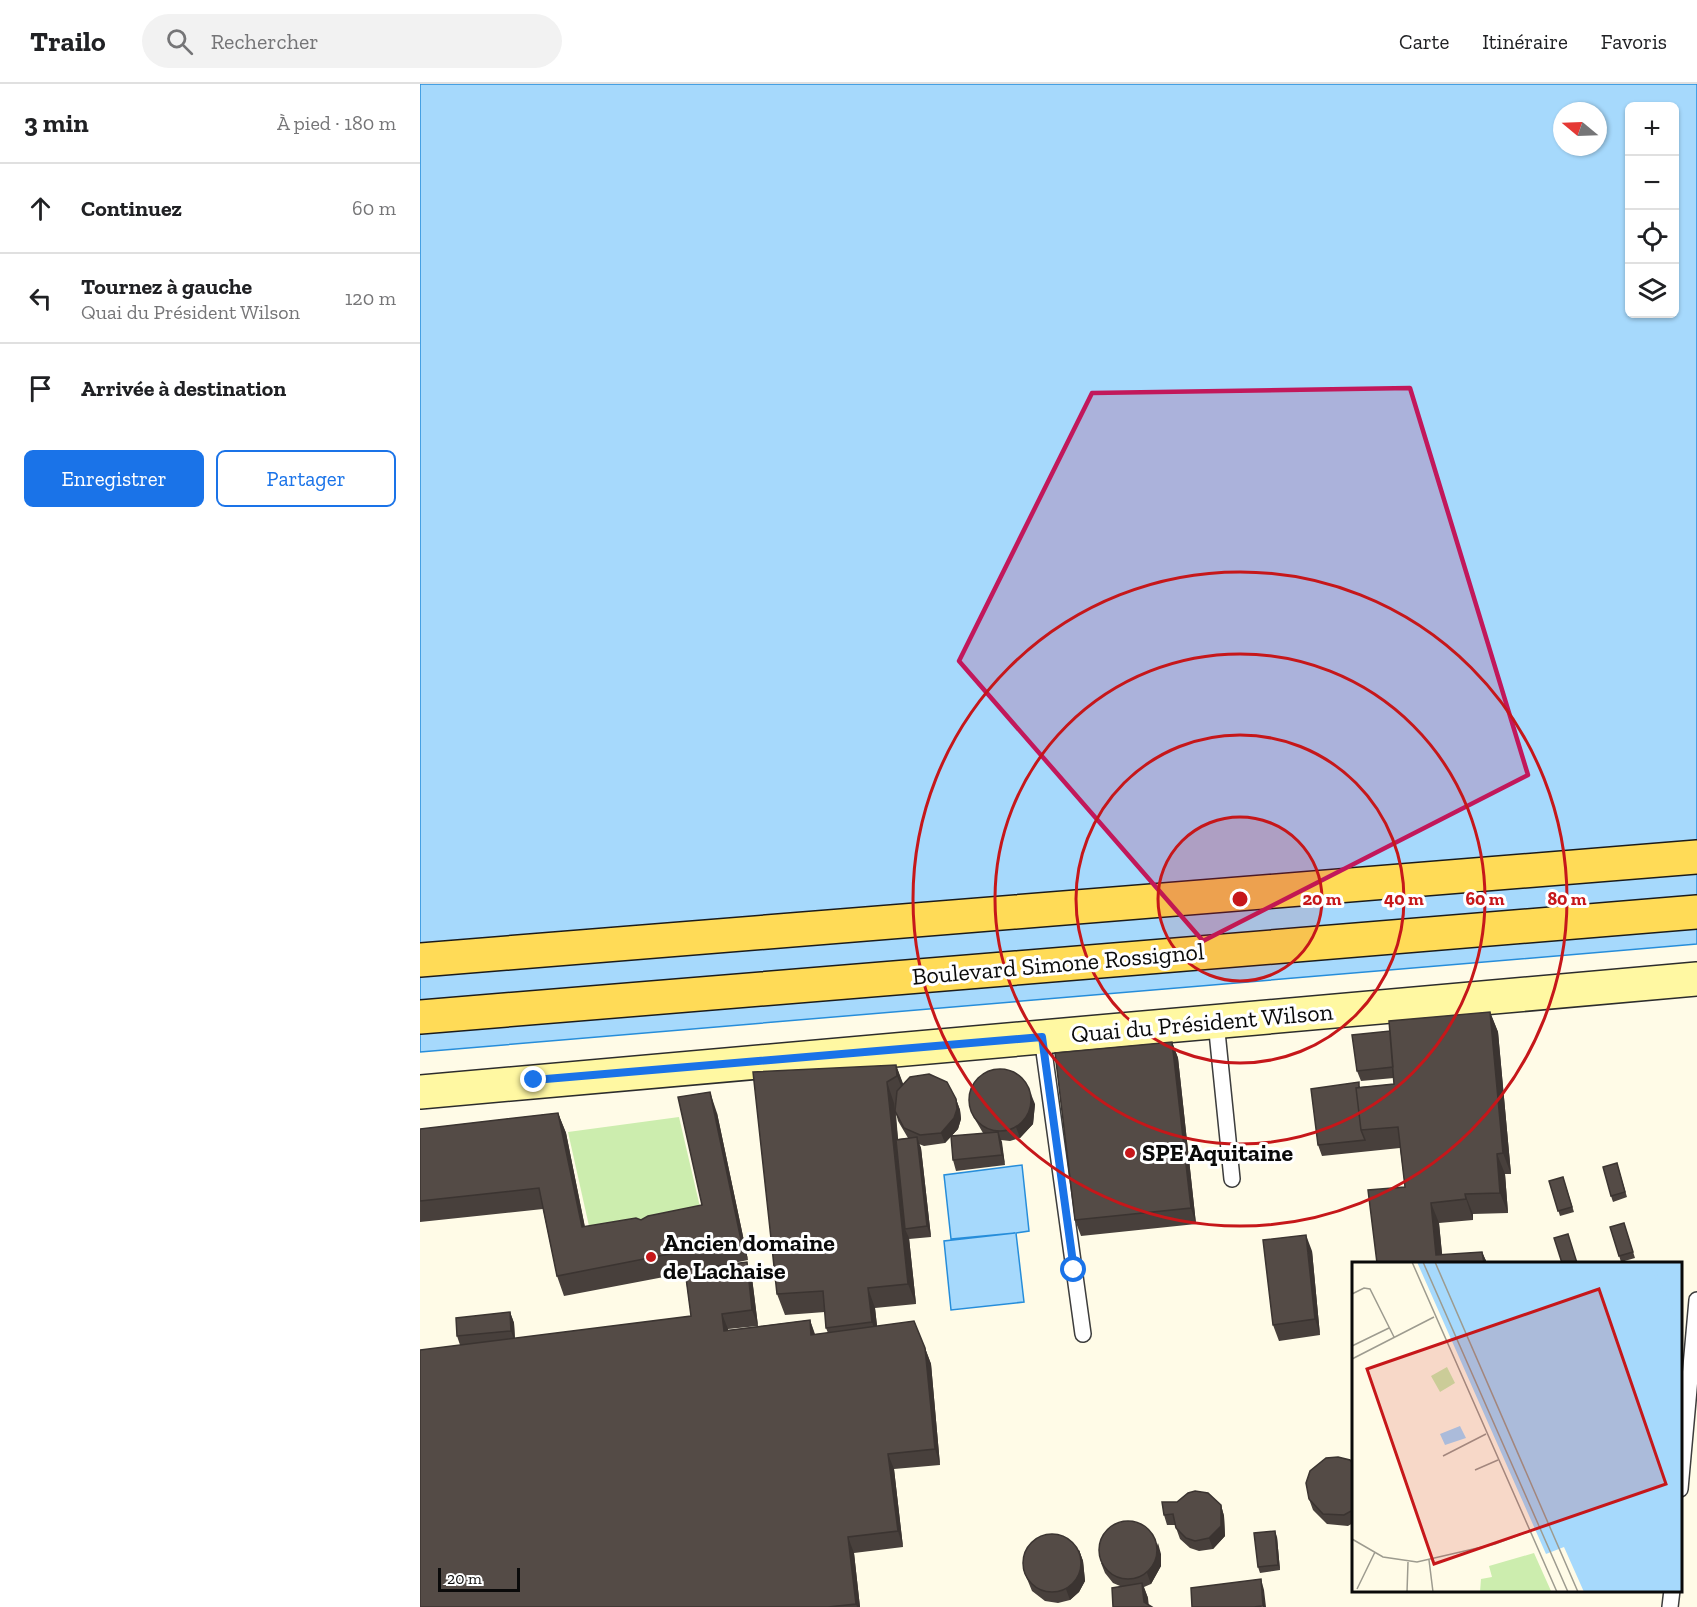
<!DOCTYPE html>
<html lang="fr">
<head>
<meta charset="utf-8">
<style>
	body { margin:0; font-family:"Zilla Slab",serif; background:#f2f2f2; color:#202124 }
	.controls { position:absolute; right:18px; top:18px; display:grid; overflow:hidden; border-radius:9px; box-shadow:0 2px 4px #0004 }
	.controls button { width:54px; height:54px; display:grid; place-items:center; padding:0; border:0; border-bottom:2px solid #e0e0e0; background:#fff; color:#202124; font:30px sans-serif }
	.compass { position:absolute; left:1133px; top:18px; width:54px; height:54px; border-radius:50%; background:#fff; box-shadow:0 2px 4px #0004; rotate:289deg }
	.scale { position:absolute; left:18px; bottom:15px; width:82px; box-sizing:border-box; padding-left:6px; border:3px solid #0a0a0a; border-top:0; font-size:16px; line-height:21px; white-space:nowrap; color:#0a0a0a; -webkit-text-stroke:4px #fff; paint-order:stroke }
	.stop { position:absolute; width:18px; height:18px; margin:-14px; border:4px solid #1a73e8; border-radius:50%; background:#fff }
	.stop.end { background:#1a73e8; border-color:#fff; box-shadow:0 2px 6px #0008 }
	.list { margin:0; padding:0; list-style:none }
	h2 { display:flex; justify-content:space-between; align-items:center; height:78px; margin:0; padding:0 24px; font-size:26px }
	h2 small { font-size:20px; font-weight:400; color:#757577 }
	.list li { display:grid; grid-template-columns:39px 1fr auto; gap:18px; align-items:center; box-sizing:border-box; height:90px; padding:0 24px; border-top:2px solid #e0e0e0 }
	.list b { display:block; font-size:22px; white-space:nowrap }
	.list p { margin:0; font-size:20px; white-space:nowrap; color:#757577 }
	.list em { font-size:20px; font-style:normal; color:#757577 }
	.actions { display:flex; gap:12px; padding:18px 24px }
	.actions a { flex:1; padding:14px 0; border:2px solid #1a73e8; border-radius:9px; text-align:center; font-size:21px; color:#1a73e8 }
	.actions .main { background:#1a73e8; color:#fff }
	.icon { flex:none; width:33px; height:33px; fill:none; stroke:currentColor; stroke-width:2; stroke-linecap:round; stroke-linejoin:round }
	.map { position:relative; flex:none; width:1277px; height:1523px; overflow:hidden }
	header { display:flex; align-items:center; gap:36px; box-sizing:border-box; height:84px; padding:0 30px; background:#fff; border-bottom:2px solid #e0e0e0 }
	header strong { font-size:28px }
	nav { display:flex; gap:33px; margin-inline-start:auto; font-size:21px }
	.search { width:420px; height:54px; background:#f2f2f2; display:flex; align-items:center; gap:15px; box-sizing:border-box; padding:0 21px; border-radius:33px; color:#757577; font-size:22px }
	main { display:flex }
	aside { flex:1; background:#fff }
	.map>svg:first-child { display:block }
</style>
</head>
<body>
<header>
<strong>Trailo</strong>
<div class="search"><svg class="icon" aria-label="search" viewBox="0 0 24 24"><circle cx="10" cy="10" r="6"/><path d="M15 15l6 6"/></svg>Rechercher</div>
<nav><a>Carte</a><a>Itinéraire</a><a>Favoris</a></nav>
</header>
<main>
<aside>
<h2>3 min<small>À pied · 180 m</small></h2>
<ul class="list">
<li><svg class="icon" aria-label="ahead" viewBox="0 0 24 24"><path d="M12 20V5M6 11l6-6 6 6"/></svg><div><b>Continuez</b></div><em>60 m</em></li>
<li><svg class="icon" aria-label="left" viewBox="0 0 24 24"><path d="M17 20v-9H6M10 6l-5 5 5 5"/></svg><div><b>Tournez à gauche</b><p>Quai du Président Wilson</p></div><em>120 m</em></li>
<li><svg class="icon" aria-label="arrive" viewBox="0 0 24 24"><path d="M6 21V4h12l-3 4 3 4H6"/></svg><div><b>Arrivée à destination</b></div></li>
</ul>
<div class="actions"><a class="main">Enregistrer</a><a>Partager</a></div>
</aside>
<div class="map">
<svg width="1277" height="1523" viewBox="0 0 1277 1523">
	<rect width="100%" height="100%" fill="#fffbe7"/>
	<path fill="#ccedae" d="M259 1033 284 1140 173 1160 148 1048Z"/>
	<path fill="#a6d9fc" stroke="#268dda" stroke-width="1.5" fill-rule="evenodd" d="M0 0H1277V860L0 968ZM1210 22H1254V230H1210ZM1142 27H1178V63H1142Z
		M602 1081 609 1147 596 1149 604 1218 531 1226 524 1157 595 1149 531 1155 524 1091Z"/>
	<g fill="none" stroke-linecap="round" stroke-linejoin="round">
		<g stroke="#3d3d3d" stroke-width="18">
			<path id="lane" d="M796 938 812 1095
				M622 953 663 1250
				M1260 1405 1277 1216
				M1250 1523 1252 1506"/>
		</g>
		<g stroke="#2c2c2c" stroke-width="36">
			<path id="secondary" d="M0 1008 1277 895"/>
		</g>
		<g stroke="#1b1b1b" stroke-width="36">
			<path id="primary" d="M0 876 1277 773
				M0 933 1277 828"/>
		</g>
		<use href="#lane" stroke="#fff" stroke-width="15"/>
		<use href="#secondary" stroke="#fff8a2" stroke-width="33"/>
		<use href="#primary" stroke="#ffdb57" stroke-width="33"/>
	</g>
	<path fill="#48403c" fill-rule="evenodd" d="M1070 928 1078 948 1091 1090H1085L1088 1129 1053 1130V1136L1019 1139 1022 1171 1062 1168 1067 1179H957L985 1103 980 1064 902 1072 898 1061 940 1003 974 1000V994L941 997 937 987 970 947Z
		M752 958 758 974 776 1140 661 1152 655 1136Z
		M476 981 483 1001 536 1015 540 1026 541 1035 538 1045 525 1059 504 1062 499 1060 501 1064 511 1153 489 1155V1154L496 1220 455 1224 457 1242 505 1264 511 1280 520 1381 474 1385 483 1463 434 1469 440 1523H0L40 1261 37 1252 90 1228 94 1239 95 1255 271 1232 265 1189 144 1212 137 1192 123 1125 0 1138V1045L138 1029 146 1049 165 1143 221 1136 282 1121 297 1029 328 1176 299 1182 332 1194 338 1242 308 1245V1246L390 1236 395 1250 408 1249 406 1244 405 1228 365 1231 357 1210ZM476 1029 478 1037 488 1054 478 1055Z
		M615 1020 613 1040 600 1054 590 1057 581 1056 585 1081 536 1087 533 1076 563 1049 553 1032 549 1021Z
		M1197 1079 1207 1113 1193 1118 1191 1112Z
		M1143 1093 1154 1128 1140 1132 1129 1097Z
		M1204 1139 1215 1174 1201 1178 1190 1143Z
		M892 1167 900 1251 859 1257 853 1241Z
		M933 1380V1439L928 1442 907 1440 893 1426 889 1415Z
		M801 1421 804 1432 805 1452 793 1465 779 1467 770 1464 760 1455 755 1441H747L744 1431Z
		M857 1453 860 1486 840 1489 838 1483Z
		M659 1466 663 1477 665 1497 659 1508 650 1516 638 1519 625 1517 612 1507 603 1485Z
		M741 1470V1482L731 1500 724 1503 728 1514 693 1499 685 1489 681 1479Z"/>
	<path fill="#3b3431" d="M1070 928 1078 948 1091 1090 1083 1069Z
		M752 958 758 974 776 1140 771 1124Z
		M476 981 484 1002 485 1012 477 992Z
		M467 998 474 1019 488 1145H485L489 1154 496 1220 488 1200Z
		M290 1008 297 1029 328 1176 321 1156Z
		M611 1010 615 1020 613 1040 600 1054 596 1043Z
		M536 1015 540 1026 541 1035 538 1045 525 1059 521 1049Z
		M138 1029 146 1049 169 1164 162 1143Z
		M578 1048 582 1058 585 1081 582 1071Z
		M497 1053 501 1064 511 1153 507 1142Z
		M1077 1070 1085 1090 1088 1129 1080 1109Z
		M1045 1110 1053 1130V1136L1046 1115Z
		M1011 1119 1019 1139 1023 1179 1016 1171Z
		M886 1151 892 1167 900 1251 895 1235Z
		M1062 1168 1067 1179H1064Z
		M327 1178 332 1194 338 1242 332 1226Z
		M448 1204 455 1224 459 1259 452 1238Z
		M90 1228 94 1239 95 1258 91 1247Z
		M302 1230 308 1245 310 1262 304 1247Z
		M390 1236 395 1252 391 1251Z
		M505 1264 511 1280 520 1381 515 1365Z
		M468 1370 474 1385 483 1463 478 1447Z
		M801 1421 804 1432 805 1452 793 1465 789 1454Z
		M855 1447 857 1453 860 1486 858 1481Z
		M428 1453 434 1469 440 1523H437L436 1520Z
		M738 1459 741 1470V1482L731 1500 727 1489Z
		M659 1466 663 1477 665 1497 659 1508 650 1516 646 1505Z
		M841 1495 844 1506 846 1523H843V1522Z
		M722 1499 728 1514 729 1523 724 1518Z"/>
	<path fill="#544b46" stroke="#3b3431" stroke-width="1.5" d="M1070 928 1083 1069 1077 1070 1080 1109 1045 1110 1046 1115 1011 1119 1016 1171 1062 1168 1064 1179H957L948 1106 985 1103 978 1043 941 1046 936 1004 974 1000 969 937Z
		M970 947 973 983 937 987 932 951Z
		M752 958 771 1124 655 1136 635 969Z
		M476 981 477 992 467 998 488 1200 448 1204 452 1238 406 1244 403 1207 357 1210 333 988Z
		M549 1016a31 31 0 1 1 62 0a31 31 0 1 1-62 0Z
		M509 990 527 998 536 1015 537 1025 534 1034 521 1049 500 1051 484 1044 475 1027 477 1007 490 993Z
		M939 998V1004H936L941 1046 945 1056 898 1061 891 1005Z
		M290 1008 321 1156 137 1192 119 1104 0 1117V1045L138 1029 162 1143 216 1134 221 1136 228 1132 282 1121 258 1013Z
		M578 1048 582 1071 533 1076 531 1052Z
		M497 1053 507 1142 485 1145 476 1056Z
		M1197 1079 1205 1108 1191 1112 1183 1083Z
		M1143 1093 1152 1123 1138 1127 1129 1097Z
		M1204 1139 1213 1168 1199 1172 1190 1143Z
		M1148 1150 1157 1179H1142L1134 1154Z
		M886 1151 895 1235 853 1241 843 1156Z
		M327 1178 332 1226 302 1230 304 1247 390 1236 391 1251 494 1237 505 1264 515 1365 468 1370 478 1447 428 1453 436 1520 408 1523H0V1266L271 1232 265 1186Z
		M90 1228 91 1247 37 1252 36 1234Z
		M918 1373 930 1376 933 1380V1426L924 1431 903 1430 889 1415 886 1399 890 1387 906 1374Z
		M775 1407 788 1409 801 1421V1442L789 1454 775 1457 766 1454 756 1444 753 1430 744 1431 742 1418H757L768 1409Z
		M679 1466a29 29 0 1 1 58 0a29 29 0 1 1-58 0Z
		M855 1447 858 1481 838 1483 834 1449Z
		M603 1479a29 29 0 1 1 58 0a29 29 0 1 1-58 0Z
		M841 1495 843 1522 833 1523H772L771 1504Z
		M722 1499 724 1518 732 1523H693L692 1504Z"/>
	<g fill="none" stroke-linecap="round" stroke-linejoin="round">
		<path stroke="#1a73e8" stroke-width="8" d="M114 996 622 953 654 1186"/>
	</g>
	<path fill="#c2185b" fill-opacity="0.2" stroke="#c2185b" stroke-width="4.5" stroke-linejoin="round" d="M990 304 1108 691 783 857 539 577 672 309Z"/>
	<circle cx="820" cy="815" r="82" fill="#c6171a" fill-opacity=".12"/>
	<g fill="none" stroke="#c6171a" stroke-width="3">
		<circle cx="820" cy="815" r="82"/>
		<circle cx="820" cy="815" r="164"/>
		<circle cx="820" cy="815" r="245"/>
		<circle cx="820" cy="815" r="327"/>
	</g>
	<g fill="#c6171a" stroke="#fff" stroke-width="2">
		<circle cx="710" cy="1069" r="6"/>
		<circle cx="231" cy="1173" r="6"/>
	</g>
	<g text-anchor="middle" stroke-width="6" stroke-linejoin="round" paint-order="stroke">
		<g font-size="24" fill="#0a0a0a" stroke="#fff">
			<text transform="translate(638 880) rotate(-5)" y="8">Boulevard Simone Rossignol</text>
			<text transform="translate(782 939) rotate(-5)" y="8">Quai du Président Wilson</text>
		</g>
		<g font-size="24" font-weight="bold" fill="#0a0a0a" stroke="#fff" text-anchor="start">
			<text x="722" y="1077">SPE Aquitaine</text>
			<text x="243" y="1167">Ancien domaine<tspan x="243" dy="28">de Lachaise</tspan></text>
		</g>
	</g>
	<g transform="translate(932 1178)">
		<rect width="330" height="330" fill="#fffbe7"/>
		<path d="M95 105 103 121 88 130 79 114ZM182 291 199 329 128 330 129 317 140 315 137 304Z" fill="#ccedae"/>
		<path d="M65 0H330V330H232L212 285 194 292ZM108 164 114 176 93 183 88 172Z" fill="#a6d9fc"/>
		<path fill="none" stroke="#a6d9fc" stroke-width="3" d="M298 0 330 71"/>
		<path fill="none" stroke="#9d9b8f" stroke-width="1.5" d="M60 0 205 330M71 0 216 330M83 0 226 330M0 32 12 26 18 27 42 75M0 84 37 66M0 97 82 55M91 194 134 172M123 208 146 198M0 277 31 295 65 300 143 282 178 269M77 298 81 330M5 327 23 290M55 330 56 300"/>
		<path fill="#c6171a" fill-opacity="0.15" stroke="#c6171a" stroke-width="3" d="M247 27 314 222 82 302 15 107Z"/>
		<rect width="330" height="330" fill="none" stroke="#0a0a0a" stroke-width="3"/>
	</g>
	<circle cx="820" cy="815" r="9" fill="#c6171a" stroke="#fff" stroke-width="3"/>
	<g font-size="18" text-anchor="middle" font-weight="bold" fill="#c6171a" stroke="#fff" stroke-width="6" stroke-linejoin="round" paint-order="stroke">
		<text x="902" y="821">20 m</text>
		<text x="984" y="821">40 m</text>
		<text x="1065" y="821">60 m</text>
		<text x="1147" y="821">80 m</text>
	</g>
</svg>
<div class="controls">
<button>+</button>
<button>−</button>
<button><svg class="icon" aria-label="locate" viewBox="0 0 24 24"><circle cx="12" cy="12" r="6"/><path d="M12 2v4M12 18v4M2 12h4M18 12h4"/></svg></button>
<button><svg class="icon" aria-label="layers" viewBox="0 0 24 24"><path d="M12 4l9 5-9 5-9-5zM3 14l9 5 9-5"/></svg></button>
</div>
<svg class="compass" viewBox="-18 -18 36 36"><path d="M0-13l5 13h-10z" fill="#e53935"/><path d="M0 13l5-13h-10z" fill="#757577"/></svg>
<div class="scale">20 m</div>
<div class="stop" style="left:654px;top:1186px"></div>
<div class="stop end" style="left:114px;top:996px"></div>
</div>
</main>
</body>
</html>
